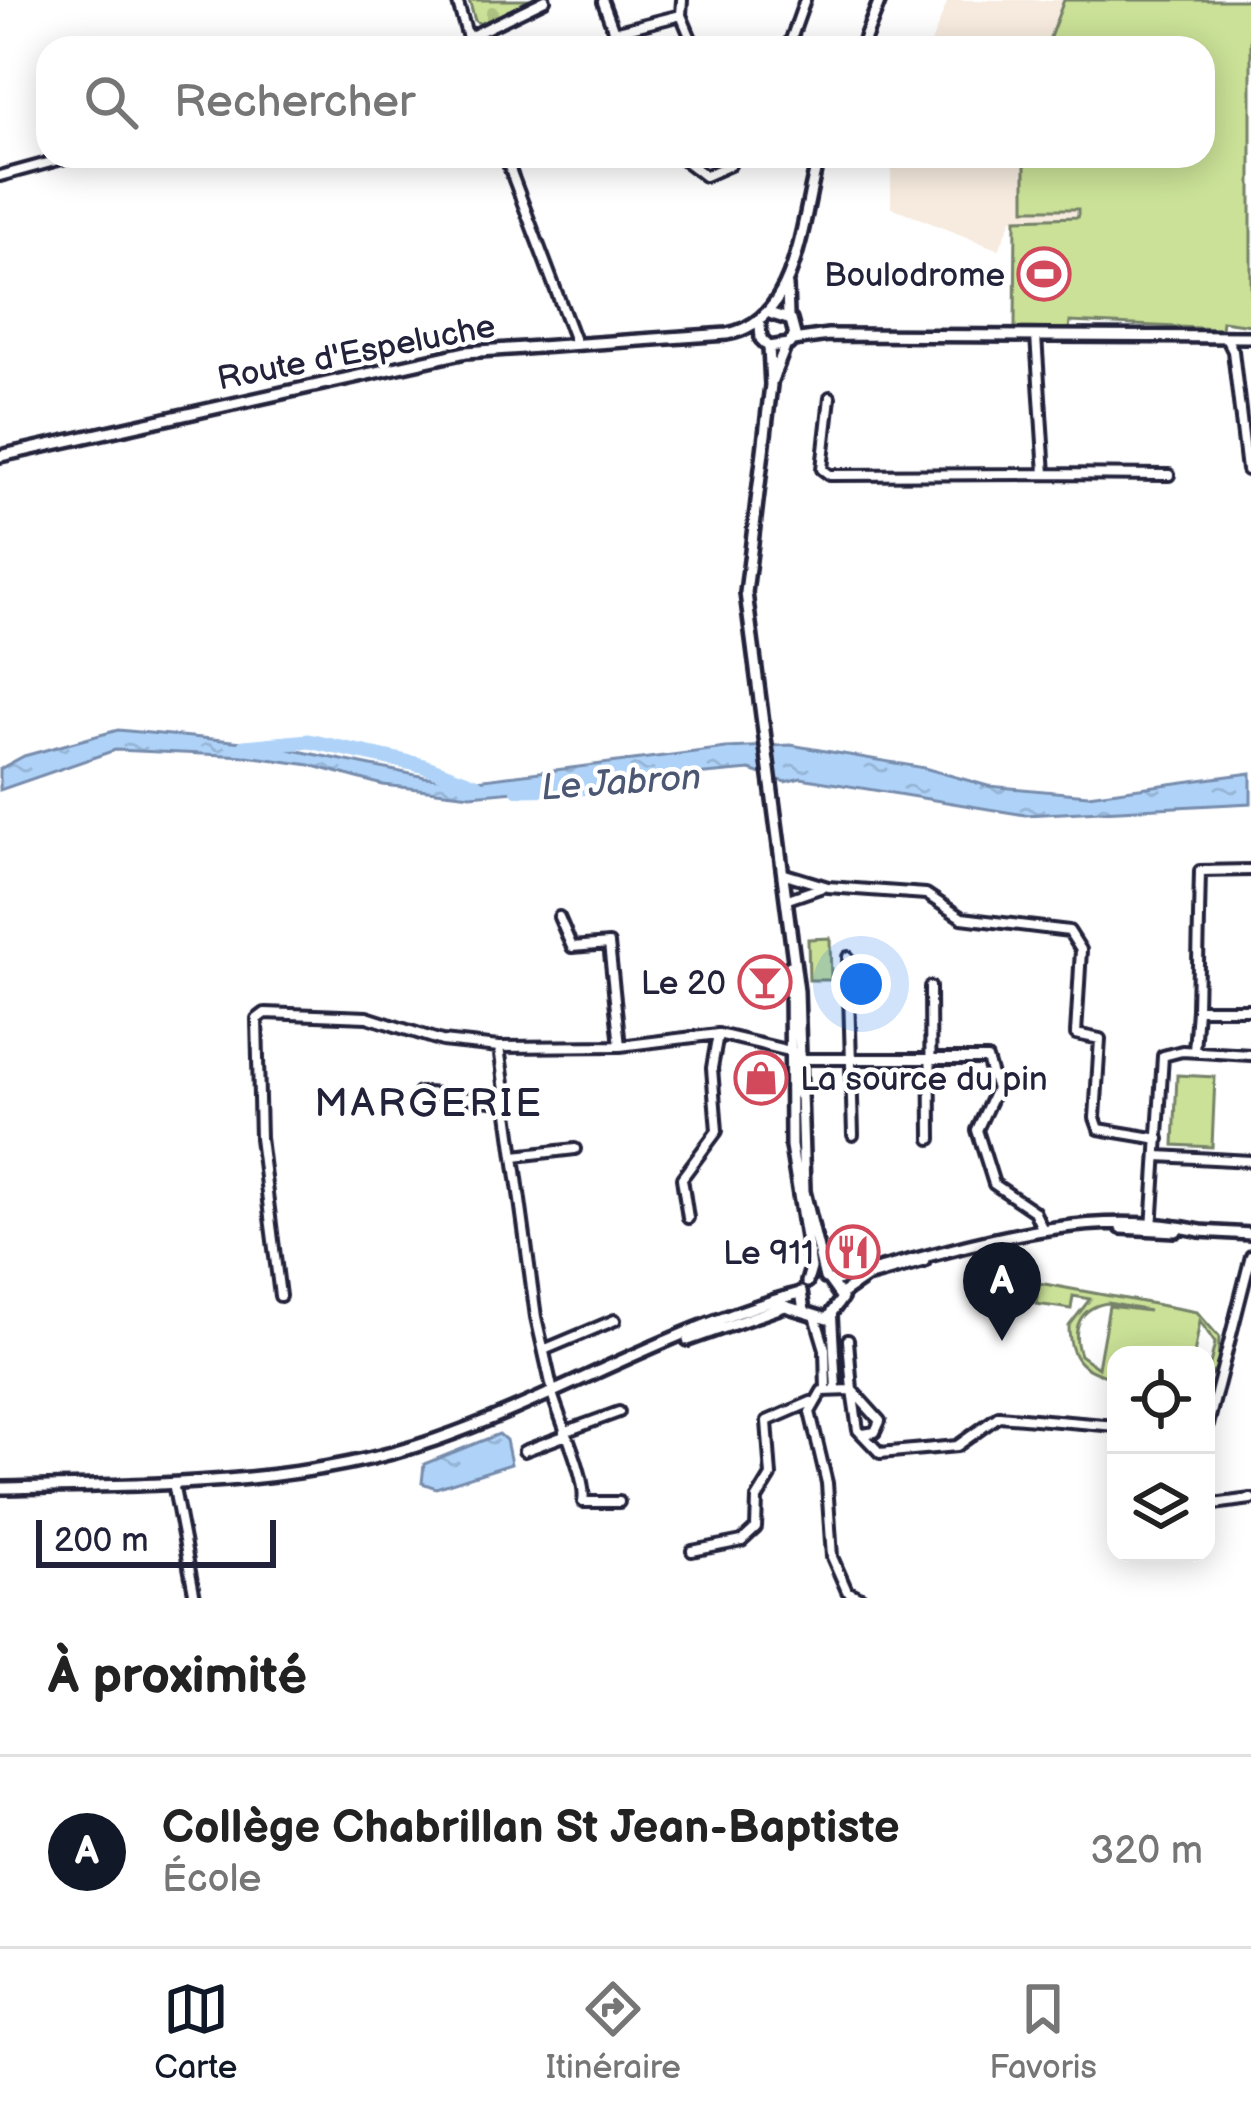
<!DOCTYPE html>
<html lang="fr">
<head>
<meta charset="utf-8">
<style>
	body { margin:0; font-family:"Balsamiq Sans",sans-serif; background:#f6f6f6; color:#222 }
	.controls { position:absolute; right:36px; bottom:36px; display:grid; overflow:hidden; border-radius:24px; box-shadow:0 6px 30px #0003 }
	.controls button { width:108px; height:108px; display:grid; place-items:center; padding:0; border:0; border-bottom:3px solid #e0e0e0; background:#fff; color:#222; font:60px sans-serif }
	.scale { position:absolute; left:36px; bottom:30px; width:240px; box-sizing:border-box; padding-left:12px; border:6px solid #22223b; border-top:0; font-size:33px; line-height:42px; white-space:nowrap; color:#22223b; -webkit-text-stroke:9px #fff; paint-order:stroke }
	.you { position:absolute; left:861px; top:984px; width:42px; height:42px; margin:-30px; border:9px solid #fff; border-radius:50%; background:#1a73e8; box-shadow:0 0 0 18px #1a73e833 }
	.badge { display:grid; place-items:center; width:78px; height:78px; border-radius:50%; background:#111827; color:#fff; font-size:39px; font-weight:700 }
	.pin { position:absolute; translate:-50% -99px; filter:drop-shadow(0 3px 6px #0008) }
	.pin::after { content:''; position:absolute; top:63px; width:42px; height:36px; background:inherit; clip-path:polygon(0 0,100% 0,50% 100%) }
	.list { margin:0; padding:0; list-style:none }
	h2 { display:flex; justify-content:space-between; align-items:center; height:156px; margin:0; padding:0 48px; font-size:51px }
	h2 small { font-size:39px; font-weight:400; color:#767676 }
	.list li { display:grid; grid-template-columns:78px 1fr auto; gap:36px; align-items:center; box-sizing:border-box; height:192px; padding:0 48px; border-top:3px solid #e0e0e0 }
	.list b { display:block; font-size:45px; white-space:nowrap }
	.list p { margin:0; font-size:39px; white-space:nowrap; color:#767676 }
	.list em { font-size:39px; font-style:normal; color:#767676 }
	.icon { flex:none; width:66px; height:66px; fill:none; stroke:currentColor; stroke-width:2; stroke-linecap:round; stroke-linejoin:round }
	.map { position:relative; flex:none; width:1251px; height:1598px; overflow:hidden }
	.search { position:absolute; background:#fff; box-shadow:0 6px 30px #0003; left:36px; right:36px; top:36px; height:132px; display:flex; align-items:center; gap:30px; box-sizing:border-box; padding:0 42px; border-radius:36px; color:#767676; font-size:45px }
	.sheet { height:348px; background:#fff }
	nav { display:flex; justify-content:space-around; align-items:center; box-sizing:border-box; height:168px; border-top:3px solid #e0e0e0; background:#fff; font-size:33px; color:#767676 }
	nav a { display:grid; justify-items:center; gap:6px }
	nav .on { color:#111827 }
	.map>svg:first-child { display:block }
</style>
</head>
<body>
<div class="map">
<svg width="1251" height="1598" viewBox="0 0 1251 1598">
	<defs>
		<pattern id="cemetery-stones" width="16" height="16" patternUnits="userSpaceOnUse" patternTransform="scale(3)"><rect width="16" height="16" fill="#cae197"/><path d="M2 7V4a2 2 0 0 1 4 0v3zM10 15v-3a2 2 0 0 1 4 0v3z" fill="#adc183"/></pattern>
		<pattern id="water-ripples" width="26" height="14" patternUnits="userSpaceOnUse" patternTransform="scale(3)"><rect width="26" height="14" fill="#afd3f8"/><path d="M2 4q2-2 4 0t4 0M15 11q2-2 4 0t4 0" fill="none" stroke="#96b5d6"/></pattern>
	</defs>
	<rect width="100%" height="100%" fill="#fff"/>
	<filter id="ink" filterUnits="userSpaceOnUse"><feTurbulence type="fractalNoise" baseFrequency=".00833" numOctaves="2"/><feDisplacementMap in="SourceGraphic" scale="24" xChannelSelector="R" yChannelSelector="G"/><feConvolveMatrix kernelMatrix="1 2 1 2 8 2 1 2 1" color-interpolation-filters="sRGB"/></filter>
	<g filter="url(#ink)">
		<path fill="#f7ebdf" d="M948 0H1064L1046 48H929Z
			M891 156H1079L1078 218 1012 219 999 250 891 207Z"/>
		<path fill="#cae197" stroke="#768269" stroke-width="3" fill-rule="evenodd" d="M1064 0H1251V325L1222 321 1221 329 1070 322 1069 329 1015 328 1016 219 1078 217V209H1025V156H1203V48H1046Z
			M830 938 831 980H809L808 939Z
			M1177 1075 1215 1077 1212 1147 1174 1145Z
			M1039 1283 1197 1312 1219 1337 1218 1366 1206 1381 1215 1343 1200 1321 1194 1355H1116V1378C1084 1372 1069 1361 1069 1326L1090 1299 1073 1296 1071 1309 1036 1304ZM1108 1303 1149 1311 1109 1306 1098 1368 1080 1355C1071 1329 1079 1307 1108 1303Z"/>
		<path fill="url(#cemetery-stones)" stroke="#768269" stroke-width="3" d="M469 0H534L486 26 475 21Z"/>
		<path fill="url(#water-ripples)" stroke="#778cac" stroke-width="3" d="M118 730 264 744 425 777 477 780 726 748 791 745 924 768 988 786 1088 795 1251 773V803L1025 815 801 778 785 782 750 770 471 795 383 785 310 765 247 756 115 750 0 790V769L24 756Z
			M499 1434 506 1440 511 1464 436 1488 422 1483 424 1464Z"/>
		<g fill="none" stroke-linecap="round" stroke-linejoin="round">
			<path stroke="#afd3f8" stroke-width="15" d="M244 747 309 741 421 765 476 785
				M518 789 580 788 685 774"/>
			<g stroke="#22223b" stroke-width="16">
				<path id="street" d="M457 0 471 48
					M682 0 681 15 695 48
					M603 2 614 32
					M469 37 545 0
					M621 48 614 32 681 15
					M788 48 805 0
					M505 156 575 341
					M679 156 705 176 730 165 734 156
					M0 176 73 156
					M1036 336 1045 474 1169 475
					M1226 337 1233 351 1247 470
					M830 397 822 469 830 475 1045 474
					M1251 870 1200 871 1197 1009H1251
					M785 874 828 887 926 894 962 918 1069 931 1081 950 1076 1034 1100 1039 1095 1118 1099 1129 1159 1139
					M788 899 820 888
					M559 917 572 947 609 944 620 1046
					M848 957 853 1135
					M930 987 931 1139
					M499 1047 536 1317 553 1392
					M1194 1051 1197 1009
					M799 1059H987L996 1089 977 1130 994 1184 1034 1211 1043 1230
					M419 1093C451 1092 475 1102 506 1102
					M515 1156 575 1149
					M1158 1156 1251 1161
					M688 1218 682 1178 717 1131 712 1068 718 1034
					M1152 1229 1163 1056 1182 1051 1251 1055
					M280 1296 260 1138 257 1019 265 1013 367 1017 442 1041 499 1047 620 1046 718 1034 794 1052 799 1095
					M832 1316 836 1389
					M816 1319 825 1349 826 1390
					M848 1340 852 1390 880 1421 875 1432 863 1434
					M546 1349 615 1320
					M552 1393C560 1421 588 1479 583 1502H619
					M564 1432 619 1412
					M1206 1433 1251 1256
					M524 1451 564 1436
					M173 1483 195 1598
					M1206 1505 1251 1499
					M692 1551 742 1541 756 1528 757 1499 771 1476 767 1421 811 1402
					M861 1598 847 1591 832 1557 827 1483 810 1412 822 1391 852 1390 858 1430 880 1453 957 1446 999 1416 1116 1426"/>
			</g>
			<g stroke="#22223b" stroke-width="18">
				<path id="secondary" d="M861 48 880 0
					M787 285 788 317
					M760 325 761 339 769 347 789 344 795 335 791 320 772 314
					M793 340 828 335 1251 337
					M769 347 771 385 746 593 798 991 804 1191 825 1278
					M772 380 785 347
					M0 456 466 352 727 334C800 321 801 217 819 156
					M790 966 791 1146 811 1268 807 1282
					M1121 1228 1176 1231
					M1199 1231 1251 1234
					M832 1281C954 1252 1074 1204 1201 1231
					M801 1292 804 1311
					M841 1294 866 1277 924 1261
					M688 1340 785 1306 827 1319 842 1298 829 1280
					M0 1488C145 1484 296 1488 435 1440 559 1397 673 1327 800 1293"/>
			</g>
			<use href="#street" stroke="#fff" stroke-width="8"/>
			<use href="#secondary" stroke="#fff" stroke-width="9"/>
		</g>
	</g>
	<defs>
		<g id="stadium-ring" transform="scale(2.7)"><circle r="9.5" fill="#fff" stroke="#d1495b" stroke-width="1.5"/><path d="M0-5a6.5 5 0 1 0 0 10a6.5 5 0 1 0 0-10ZM-3.5-1.8h7v3.6h-7Z" fill="#d1495b"/></g>
		<g id="bar-ring" transform="scale(2.7)"><circle r="9.5" fill="#fff" stroke="#d1495b" stroke-width="1.5"/><path d="M-6-5H6L.8 .8V4.5H3.5V6h-7V4.5H-.8V.8Z" fill="#d1495b"/></g>
		<g id="shop-ring" transform="scale(2.7)"><circle r="9.5" fill="#fff" stroke="#d1495b" stroke-width="1.5"/><path d="M-5-2.5h2.3a2.7 3.5 0 0 1 5.4 0H5L5.5 6h-11ZM-1.5-2.5h3a1.5 2.3 0 0 0-3 0Z" fill="#d1495b"/></g>
		<g id="restaurant-ring" transform="scale(2.7)"><circle r="9.5" fill="#fff" stroke="#d1495b" stroke-width="1.5"/><path d="M-5-6h1v4h1v-4h1v4h1v-4h1v5L-1.5 .5V6h-2V.5L-5-1ZM5-6V6H3V1.5H1.5Q1.5-4 5-6Z" fill="#d1495b"/></g>
	</defs>
	<g fill-rule="evenodd">
		<use href="#stadium-ring" x="1044" y="274"/>
		<use href="#bar-ring" x="765" y="982"/>
		<use href="#shop-ring" x="761" y="1078"/>
		<use href="#restaurant-ring" x="853" y="1252"/>
	</g>
	<g text-anchor="middle" stroke-width="9" stroke-linejoin="round" paint-order="stroke">
		<g font-size="33" fill="#22223b" stroke="#fff" text-anchor="end">
			<text x="1005" y="286">Boulodrome</text>
			<text x="726" y="994">Le 20</text>
			<text x="800" y="1090" text-anchor="start">La source du pin</text>
			<text x="814" y="1264">Le 911</text>
		</g>
		<g font-size="33" fill="#22223b" stroke="#fff">
			<text transform="translate(356 351) rotate(-11)" y="12">Route d'Espeluche</text>
		</g>
		<g font-size="36" font-style="italic" fill="#4c5774" stroke="#fff">
			<text transform="translate(621 781) rotate(-4)" y="13">Le Jabron</text>
		</g>
		<g font-size="39" letter-spacing="3" fill="#22223b" stroke="#fff">
			<text x="429" y="1116">MARGERIE</text>
		</g>
	</g>
</svg>
<div class="controls">
<button><svg class="icon" aria-label="locate" viewBox="0 0 24 24"><circle cx="12" cy="12" r="6"/><path d="M12 2v4M12 18v4M2 12h4M18 12h4"/></svg></button>
<button><svg class="icon" aria-label="layers" viewBox="0 0 24 24"><path d="M12 4l9 5-9 5-9-5zM3 14l9 5 9-5"/></svg></button>
</div>
<div class="scale">200 m</div>
<div class="you"></div>
<div class="pin badge" style="left:1002px;top:1341px">A</div>
<div class="search"><svg class="icon" aria-label="search" viewBox="0 0 24 24"><circle cx="10" cy="10" r="6"/><path d="M15 15l6 6"/></svg>Rechercher</div>
</div>
<section class="sheet">
<h2>À proximité<small></small></h2>
<ul class="list">
<li><span class="badge">A</span><div><b>Collège Chabrillan St Jean-Baptiste</b><p>École</p></div><em>320 m</em></li>
</ul>
</section>
<nav>
<a class="on"><svg class="icon" aria-label="map" viewBox="0 0 24 24"><path d="M3 6l6-2 6 2 6-2v14l-6 2-6-2-6 2zM9 4v14M15 6v14"/></svg>Carte</a>
<a><svg class="icon" aria-label="directions" viewBox="0 0 24 24"><path d="M12 3l9 9-9 9-9-9zM9 14v-3h6M13 9l2 2-2 2"/></svg>Itinéraire</a>
<a><svg class="icon" aria-label="saved" viewBox="0 0 24 24"><path d="M7 4h10v16l-5-4-5 4z"/></svg>Favoris</a>
</nav>
</body>
</html>
